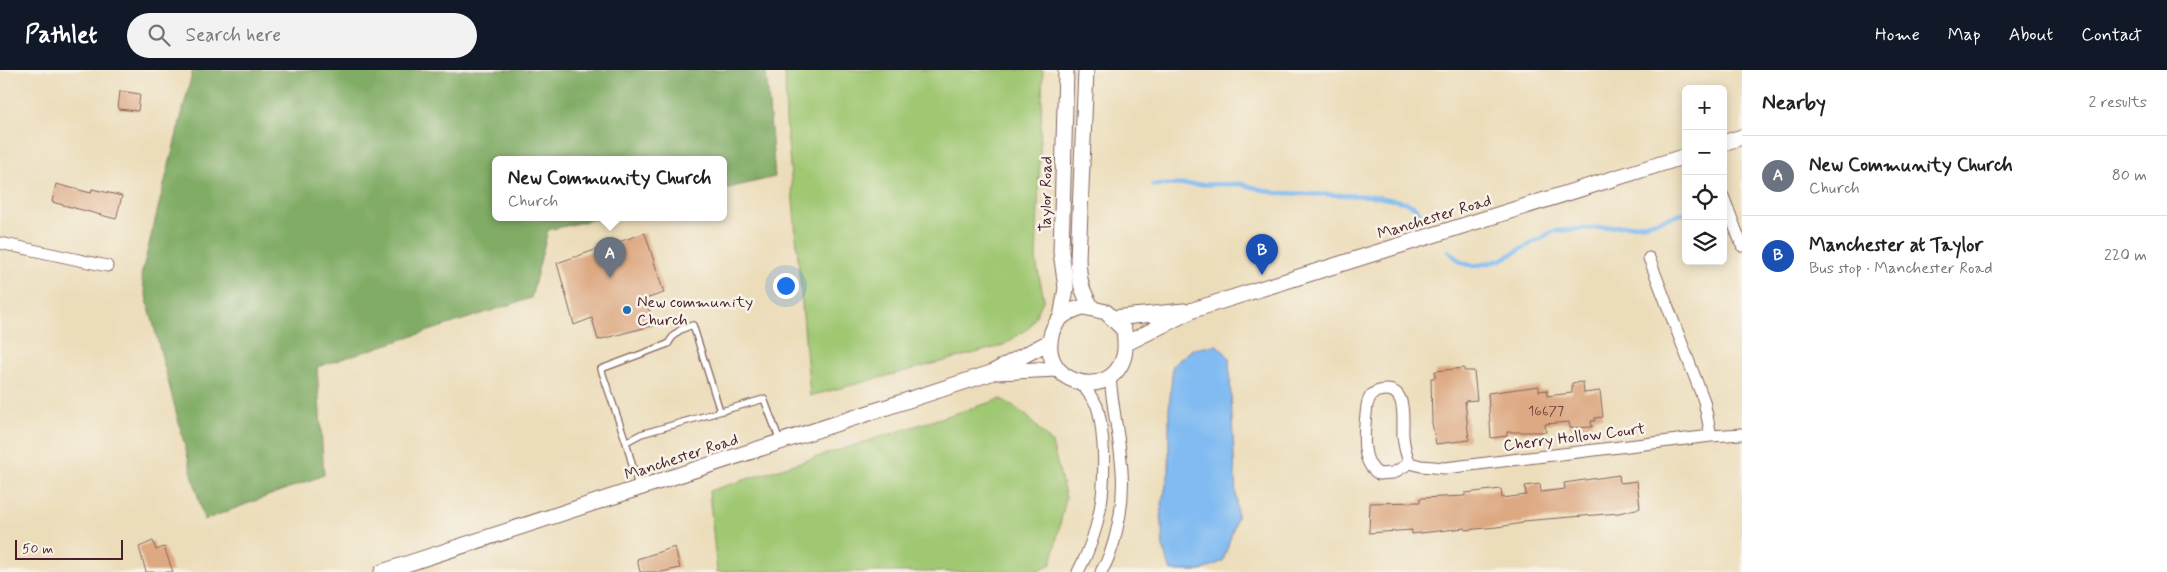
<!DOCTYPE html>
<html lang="en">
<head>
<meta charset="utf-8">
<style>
	body { margin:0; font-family:Mynerve,sans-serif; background:#f2f2f2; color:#222 }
	.controls { position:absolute; right:15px; top:15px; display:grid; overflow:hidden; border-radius:8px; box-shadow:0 2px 12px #0003 }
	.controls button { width:45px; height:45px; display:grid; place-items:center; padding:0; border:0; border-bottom:1px solid #e0e0e0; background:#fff; color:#222; font:25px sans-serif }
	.scale { position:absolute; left:15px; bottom:12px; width:108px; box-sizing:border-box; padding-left:5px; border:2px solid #4a1f2b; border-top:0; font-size:14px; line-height:18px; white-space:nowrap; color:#4a1f2b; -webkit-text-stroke:4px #f7f3e8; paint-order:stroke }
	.you { position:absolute; left:785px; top:215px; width:18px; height:18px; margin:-12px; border:4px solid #fff; border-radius:50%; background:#1a73e8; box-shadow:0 0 0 8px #1a73e833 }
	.badge { display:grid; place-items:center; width:32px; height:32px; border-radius:50%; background:#111827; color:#fff; font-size:16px; font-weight:700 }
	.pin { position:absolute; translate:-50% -41px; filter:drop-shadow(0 1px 2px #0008) }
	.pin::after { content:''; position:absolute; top:26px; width:18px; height:15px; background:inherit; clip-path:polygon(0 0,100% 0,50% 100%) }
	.popup { position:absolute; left:492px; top:86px; width:235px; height:65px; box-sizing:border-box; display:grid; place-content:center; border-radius:8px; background:#fff; filter:drop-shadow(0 1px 4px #0005); font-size:16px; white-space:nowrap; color:#767676 }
	.popup b { font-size:19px; color:#222 }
	.popup::after { content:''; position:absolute; left:50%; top:100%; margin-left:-10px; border:10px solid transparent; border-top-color:#fff }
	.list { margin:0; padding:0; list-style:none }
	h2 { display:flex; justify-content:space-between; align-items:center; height:65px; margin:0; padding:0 20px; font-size:21px }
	h2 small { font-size:16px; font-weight:400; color:#767676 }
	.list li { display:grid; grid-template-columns:32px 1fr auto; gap:15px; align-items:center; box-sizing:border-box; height:80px; padding:0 20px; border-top:1px solid #e0e0e0 }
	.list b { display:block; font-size:19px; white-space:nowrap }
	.list p { margin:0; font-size:16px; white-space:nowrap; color:#767676 }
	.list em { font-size:16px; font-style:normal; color:#767676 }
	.icon { flex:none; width:28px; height:28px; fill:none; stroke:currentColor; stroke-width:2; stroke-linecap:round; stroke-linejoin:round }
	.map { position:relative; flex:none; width:1742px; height:502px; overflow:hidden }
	header { display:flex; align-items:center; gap:30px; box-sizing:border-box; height:70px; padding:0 25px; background:#111827; color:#fff }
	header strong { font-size:24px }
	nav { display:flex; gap:28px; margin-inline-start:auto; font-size:18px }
	.search { width:350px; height:45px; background:#f2f2f2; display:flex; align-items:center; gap:12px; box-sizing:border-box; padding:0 18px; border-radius:28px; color:#767676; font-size:19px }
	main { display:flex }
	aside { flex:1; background:#fff }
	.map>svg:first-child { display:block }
</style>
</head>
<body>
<header>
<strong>Pathlet</strong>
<div class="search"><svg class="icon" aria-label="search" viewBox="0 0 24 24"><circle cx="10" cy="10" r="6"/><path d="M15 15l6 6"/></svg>Search here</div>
<nav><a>Home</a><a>Map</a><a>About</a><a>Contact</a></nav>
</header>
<main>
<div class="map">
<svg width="1742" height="502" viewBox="0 0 1742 502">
	<rect width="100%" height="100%" fill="#f7f3e8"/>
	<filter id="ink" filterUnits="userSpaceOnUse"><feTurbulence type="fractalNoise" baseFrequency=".02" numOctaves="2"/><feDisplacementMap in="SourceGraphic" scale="10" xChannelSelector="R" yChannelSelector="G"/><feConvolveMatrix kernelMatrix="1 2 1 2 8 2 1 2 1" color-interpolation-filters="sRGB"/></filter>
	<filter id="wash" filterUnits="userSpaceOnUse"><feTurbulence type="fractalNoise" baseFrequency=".0096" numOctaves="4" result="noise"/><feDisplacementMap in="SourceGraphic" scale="20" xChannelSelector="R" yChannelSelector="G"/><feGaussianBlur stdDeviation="1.12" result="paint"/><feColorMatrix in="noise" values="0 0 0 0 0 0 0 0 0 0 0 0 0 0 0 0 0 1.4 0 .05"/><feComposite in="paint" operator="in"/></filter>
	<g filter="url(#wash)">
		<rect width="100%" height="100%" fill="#ecddba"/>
		<path fill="#a0c873" stroke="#75744f" d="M785 0H1043L1036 191 1044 229 1030 257 1002 276 810 326 786 50Z
			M1001 329 1026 345 1052 373 1066 428 1051 494 1035 502H717L709 421Z"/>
		<path fill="#80ac65" stroke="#656648" d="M193 0H766L775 107 724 119V89H496V147H604L548 160 531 228 317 297 324 405 204 450 141 206Z"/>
		<path fill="#81bbf2" stroke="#666d8e" d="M1217 275 1229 287 1237 447 1223 491 1201 501H1171L1163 477 1161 439 1169 401V339L1173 295 1193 279Z"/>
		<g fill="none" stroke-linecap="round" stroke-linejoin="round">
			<path stroke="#81bbf2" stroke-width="4.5" d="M1153 115 1240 114 1276 123 1372 126 1405 132 1415 137 1423 147
				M1448 181 1462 193 1475 196 1501 190 1554 161 1646 154 1686 143"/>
		</g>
		<g id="blocks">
			<path fill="#dda982" d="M120 21 140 24 138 41 118 39Z
				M56 114 91 123 92 119 122 126 116 149 52 132Z
				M645 163 664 223 645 229 655 255 598 270 592 248 574 255 557 193Z
				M1464 298V301H1474L1477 330 1465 331 1469 370 1436 374 1432 353 1431 308H1435V301Z
				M1583 312 1584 323 1600 321 1603 347 1595 348V351H1591L1592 357 1570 358 1569 352 1545 354 1546 362H1507V366L1491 368 1488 323 1539 316V321L1547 320V326L1572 323V313Z
				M1619 405 1620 413 1637 411 1640 438 1619 443 1523 451V453L1497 457 1465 460V458L1412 464V460L1369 463 1370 433 1420 432V428L1465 426V423L1501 419 1502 428 1526 425 1525 416 1540 414 1541 422 1565 419 1564 413Z
				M153 471 156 480 164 477 173 502H146L139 477Z
				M675 477 680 498 662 502H640L637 489Z"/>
		</g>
	</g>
	<g filter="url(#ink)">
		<use href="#blocks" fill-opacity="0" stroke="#83625d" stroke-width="1"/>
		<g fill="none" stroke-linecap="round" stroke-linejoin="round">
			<g stroke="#83625d" stroke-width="8">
				<path id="service" d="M626 372 601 299 668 274C675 262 680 259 693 255L720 341
					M638 416 626 372 641 364 764 329 780 371"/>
			</g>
			<g stroke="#83625d" stroke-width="13">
				<path id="minor" d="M1723 126 1742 176
					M0 173 107 196
					M1649 188 1704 331 1711 366
					M1410 393C1406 385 1404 376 1403 366 1402 349 1409 314 1379 321 1371 323 1369 328 1367 335 1365 356 1358 392 1379 404L1393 403 1410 393 1421 396 1445 398 1711 366 1742 364
					M1078 502C1100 461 1106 421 1103 375 1102 363 1101 348 1097 336 1093 328 1086 321 1082 313
					M1101 502C1109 489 1114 474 1117 459 1131 403 1114 361 1110 306"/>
			</g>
			<g stroke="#83625d" stroke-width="17">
				<path id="tertiary" d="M1086 0 1078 189C1079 210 1081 220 1092 238
					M1723 73 1742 67
					M1084 237 1106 242 1124 260C1125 268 1126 278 1124 286 1111 334 1036 314 1052 262 1057 247 1070 240 1084 237Z
					M1061 248 1066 218 1061 182 1066 0
					M1113 248 1184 241
					M1125 274 1193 240 1686 86
					M997 302 1057 299
					M382 502 991 303 1049 272"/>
			</g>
			<use href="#service" stroke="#fff" stroke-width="5.5"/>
			<use href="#minor" stroke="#fff" stroke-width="11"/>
			<use href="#tertiary" stroke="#fff" stroke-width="15"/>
		</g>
	</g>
	<circle fill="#1f6fb2" stroke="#f7f3e8" stroke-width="2" cx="627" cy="240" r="5"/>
	<g text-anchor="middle" stroke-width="5" stroke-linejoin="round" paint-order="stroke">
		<g font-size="14" fill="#6f4241">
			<text x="1546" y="345">16677</text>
		</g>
		<g font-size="16" fill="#4a1f2b" stroke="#f7f3e8">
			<text transform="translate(1045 124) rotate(-89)" y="6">Taylor Road</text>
			<text transform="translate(1434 146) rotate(-17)" y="6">Manchester Road</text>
			<text transform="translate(1574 366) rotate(-7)" y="6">Cherry Hollow Court</text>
			<text transform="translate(681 386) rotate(-18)" y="6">Manchester Road</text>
		</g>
		<g font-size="16" fill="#4a1f2b" stroke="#f7f3e8" text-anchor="start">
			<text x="637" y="237">New community<tspan x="637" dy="18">Church</tspan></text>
		</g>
	</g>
</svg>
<div class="controls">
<button>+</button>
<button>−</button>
<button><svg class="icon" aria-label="locate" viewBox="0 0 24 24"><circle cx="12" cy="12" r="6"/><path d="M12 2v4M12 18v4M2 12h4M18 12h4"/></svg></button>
<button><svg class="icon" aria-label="layers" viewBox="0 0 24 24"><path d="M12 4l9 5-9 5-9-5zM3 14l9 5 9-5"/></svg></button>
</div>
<div class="scale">50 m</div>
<div class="you"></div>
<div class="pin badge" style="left:610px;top:208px;background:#6b7280">A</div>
<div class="popup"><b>New Community Church</b>Church</div>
<div class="pin badge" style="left:1262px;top:205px;background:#1a4fb4">B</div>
</div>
<aside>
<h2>Nearby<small>2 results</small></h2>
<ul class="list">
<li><span class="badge" style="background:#6b7280">A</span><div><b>New Community Church</b><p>Church</p></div><em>80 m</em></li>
<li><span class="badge" style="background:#1a4fb4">B</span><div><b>Manchester at Taylor</b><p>Bus stop · Manchester Road</p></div><em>220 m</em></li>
</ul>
</aside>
</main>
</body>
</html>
